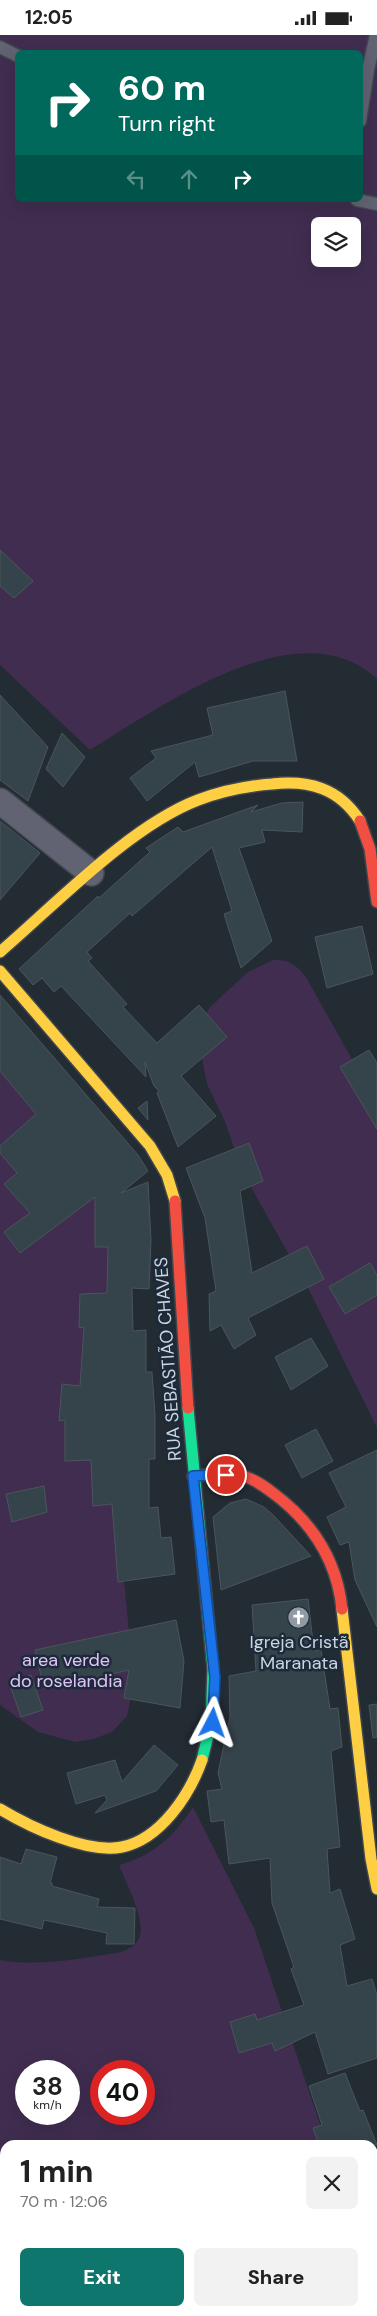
<!DOCTYPE html>
<meta charset="utf-8">
<style>
body{margin:0;font-family:"DM Sans",sans-serif;background:#f2f2f2;color:#222;height:100vh;display:flex;flex-direction:column;font-size:19px;white-space:nowrap}
*{box-sizing:border-box;margin:0}
p{font-size:16px;color:#767676}
.icon{flex:none;width:28px;height:28px;fill:none;stroke:currentColor;stroke-width:2;stroke-linecap:round;stroke-linejoin:round}
.map{position:relative;flex:1;overflow:hidden}
.side{position:absolute;left:0px;top:2105px;width:378px;height:176px;display:flex;flex-direction:column;background:#fff;border-radius:15px 15px 0 0;box-shadow:0 5px 20px #0002}
.side>*{flex:none}
.guide{position:absolute;left:15px;top:15px;width:348px;height:152px;border-radius:8px;box-shadow:0 5px 20px #0002;background:#00695c;color:#fff;overflow:hidden}
.buttons{position:absolute;left:311px;top:182px;display:grid;gap:10px}
.buttons a{display:grid;place-items:center;width:50px;height:50px;border-radius:8px;background:#fff;box-shadow:0 5px 20px #0002;font-size:25px}
.speed{position:absolute;left:15px;top:2025px;display:flex;gap:10px;font-size:25px;font-weight:700;text-align:center}
.speed>*{display:grid;place-content:center;width:65px;height:65px;border-radius:50%;background:#fff;box-shadow:0 5px 20px #0002;line-height:1}
.speed small{font-size:12px;font-weight:400}
.speed .limit{border:8px solid #d22;background:#fff;color:#111}
.pin{position:absolute;display:grid;place-items:center;width:42px;height:42px;color:#fff;margin:-21px;border:2px solid #fff;border-radius:50%;box-shadow:0 1px 5px #0007}
.me{position:absolute;width:55px;margin:-28px;rotate:4deg;stroke-linejoin:round;filter:drop-shadow(0 0 4px #0008)}
.turn{display:flex;align-items:center;gap:18px;height:105px;padding:0 20px;font-size:22px}
.turn .icon{width:65px;height:65px;stroke-width:2.5}
.turn b{display:block;font-size:35px;line-height:42px}
.lanes{display:flex;align-items:center;height:48px;padding:0 20px;background:#0003;justify-content:center;gap:25px;direction:ltr}
.lanes .off{opacity:.35}
.round{display:grid;place-items:center;flex:none;width:52px;height:52px;border-radius:8px;background:#f2f2f2}
.overview{display:flex;align-items:center;justify-content:space-between;height:85px;padding:0 20px}
h1{font-size:30px;font-weight:800;line-height:38px}
.action{display:flex;gap:10px;margin-top:auto;padding:10px 20px}
.action a{flex:1;height:58px;border-radius:8px;background:#0f766e;color:#fff;font-size:20px;font-weight:800;line-height:58px;text-align:center}
.action a+a{background:#f2f2f2;color:#222}
.status{display:flex;justify-content:space-between;align-items:center;height:35px;padding:0 25px;background:#fff;direction:ltr}
.status svg{height:14px;fill:currentColor}
.map>svg:first-child{display:block}
</style>
<div class="status"><b>12:05</b><svg viewBox="0 0 49 12"><path d="M0 12V9h3v3zM5 12V6h3v6zM10 12V3h3v9zM15 12V0h3v12zM26 1h20v11H26zM47 4h2v5h-2z"/></svg></div>
<div class="map">
<svg width="377" height="2281" viewBox="0 0 377 2281">
<rect width="100%" height="100%" fill="#232b33"/>
<path fill="#402d50" fill-rule="evenodd" d="M0 0H377V644C299 571 161 672 90 715L0 630ZM18 18H360V165H18ZM320 191H352V224H320Z
M273 925C289 924 297 930 306 942L377 1069V1393L311 1259 242 1136 225 1087 207 1049 199 1009 203 985 210 972 248 937Z
M0 1019 85 1124 113 1219 122 1525 134 1646 127 1681 112 1697 94 1704 75 1707 38 1697 0 1670Z
M193 1772 254 1893 327 2110H5V2236L0 2237V1925C39 1932 83 1923 121 1917 128 1914 136 1911 139 1903 147 1887 125 1846 119 1830 153 1821 174 1801 193 1772ZM26 2036H69V2079H26ZM101 2036H144V2079H101Z
M377 2239V2281H275L272 2276H372L373 2240Z"/>
<path fill="#35434b" stroke="#4c555b" d="M0 515 33 546 14 563 0 551Z
M285 656 297 726H253L199 742 195 727 147 766 130 743 156 723 151 716 213 700 207 673Z
M0 660 48 712 28 766 0 745Z
M62 698 85 722 63 752 46 734Z
M303 767 302 797 262 795 265 807 239 813 272 906 241 933 224 879 232 876 212 812 132 881 130 878 87 917 92 923 88 926 127 969 123 972 157 1008 199 970 227 1002 181 1041 216 1081 178 1112 157 1058 159 1056 154 1051 145 1027 146 1042 61 951 54 957 42 943 33 950 19 934 98 861 99 863 150 817 146 813 178 792 183 797 258 770 251 777 282 768Z
M0 786 40 818 0 865Z
M362 891 373 939 327 953 315 902Z
M0 960 138 1120 148 1136 121 1158 148 1147 151 1206 149 1254 132 1253 133 1296 146 1295V1337H152L155 1380V1424H149V1473L158 1472 161 1503 171 1502 175 1539 118 1547 112 1469 93 1471 91 1425 65 1426V1385L59 1386 62 1349 80 1351 84 1292 79 1293 80 1259 107 1258 108 1212H95V1162L20 1218 4 1197 30 1178 4 1149 17 1138 0 1118V1111L36 1079 0 1036Z
M369 1015 377 1028V1094L340 1032Z
M147 1066 148 1085 138 1073Z
M249 1108 263 1146 240 1156 252 1238 307 1211 324 1244 248 1283 256 1300 234 1314 221 1290 210 1296 209 1259 216 1256 205 1183 186 1133Z
M370 1228 377 1240V1260L345 1279 329 1252Z
M311 1303 328 1331 291 1355 275 1322Z
M316 1394 333 1426 302 1443 285 1410Z
M377 1415V1592L355 1545 349 1507 340 1510 327 1482 346 1472 329 1438Z
M44 1451 47 1477 12 1487 6 1459Z
M246 1464 264 1472 274 1481 311 1521 221 1555 213 1482 230 1468Z
M308 1564 314 1616 321 1615 330 1674 338 1673 342 1712 331 1716 340 1812 327 1814 330 1858 340 1854 355 1904 340 1910 347 1951 372 1944 377 1960V2023L328 2039 315 1997 275 2016 272 2008 239 2018 230 1987 255 1979 257 1985 304 1970 291 1934 294 1932 272 1868 270 1823 229 1829 224 1785 211 1787 207 1756 222 1754 218 1738 230 1682 229 1641 256 1636 252 1570Z
M176 1585 184 1626 180 1673 124 1663 129 1635 44 1654 35 1615Z
M31 1640 43 1675 21 1682 9 1647Z
M377 1669V1702L373 1703 369 1670Z
M154 1710 178 1730 156 1756 95 1778 107 1765 105 1760 76 1769 67 1738 115 1725 122 1747Z
M26 1814 57 1822 50 1848H52V1851L99 1864 97 1872 135 1873 134 1909H106L107 1898 44 1885 42 1894 0 1884V1822L21 1829Z
M345 2038 360 2076 363 2075 377 2110H319L313 2093 322 2090 309 2051Z"/>
<g fill="none" stroke-linecap="round" stroke-linejoin="round">
<defs>
<path id="lane" d="M0 12 18 21
M360 86 368 35 376 0
M357 165 377 169"/>
<path id="street" d="M0 766 91 838"/>
<path id="fast" d="M188 1373 213 1634 211 1688 202 1725"/>
<path id="slow" d="M0 917C56 869 130 791 198 765 222 756 246 751 272 749 309 745 339 753 360 786
M0 936 150 1111 167 1140 175 1166
M342 1574 371 1824 377 1854
M0 1774C30 1792 87 1819 122 1812 161 1804 190 1759 202 1725"/>
<path id="jam" d="M360 786 370 814 377 867
M175 1166 188 1373
M193 1441C209 1440 227 1437 243 1441 254 1444 264 1451 273 1458 312 1487 337 1526 342 1574"/>
</defs>
<use href="#lane" stroke="#40464d" stroke-width="15"/>
<use href="#street" stroke="#40464d" stroke-width="28"/>
<use href="#fast" stroke="#40464d" stroke-width="14"/>
<use href="#slow" stroke="#40464d" stroke-width="14"/>
<use href="#jam" stroke="#40464d" stroke-width="14"/>
<use href="#lane" stroke="#616272" stroke-width="12"/>
<use href="#street" stroke="#616272" stroke-width="25"/>
<use href="#fast" stroke="#16e098" stroke-width="11"/>
<use href="#slow" stroke="#ffcf43" stroke-width="11"/>
<use href="#jam" stroke="#f24e42" stroke-width="11"/>
</g>
<g fill="none" stroke-linecap="round" stroke-linejoin="round">
<defs>
<path id="route" d="M213 1688 215 1642 193 1441 226 1440"/>
</defs>
<use href="#route" stroke="#114b97" stroke-width="12"/>
<use href="#route" stroke="#1a73e8" stroke-width="9"/>
</g>
<defs>
<symbol id="church-disc" viewBox="-11 -11 22 22"><circle r="9.5" fill="#919aa3" stroke="#1c2a3a"/><path d="M-1.2-6h2.4v3.5h3.3v2.4h-3.3V6h-2.4V-.1h-3.3v-2.4h3.3Z" fill="#fff"/></symbol>
</defs>
<g fill-rule="evenodd">
<use href="#church-disc" x="286" y="1570" width="25" height="25"/>
</g>
<g text-anchor="middle" dominant-baseline="central" stroke-width="5" stroke-linejoin="round" paint-order="stroke">
<g font-size="18" fill="#ccd5e0" stroke="#1c2a3a">
<text transform="translate(168 1324) rotate(-94)">RUA SEBASTIÃO CHAVES</text>
</g>
<g font-size="18" fill="#ccd5e0" stroke="#1c2a3a">
<text x="299" y="1607">Igreja Cristã<tspan x="299" dy="21">Maranata</tspan></text>
</g>
<g font-size="18" fill="#e3c2fa" stroke="#1c2a3a">
<text x="66" y="1625">area verde<tspan x="66" dy="21">do roselandia</tspan></text>
</g>
</g>
</svg>
<div class="buttons">
<a><svg class="icon" aria-label="layers" viewBox="0 0 24 24"><path d="M12 4l9 5-9 5-9-5zM3 14l9 5 9-5"/></svg></a>
</div>
<div class="speed"><div>38<small>km/h</small></div><div class="limit">40</div></div>
<div class="pin" style="left:226px;top:1440px;background:#d93025"><svg class="icon" aria-label="arrive" viewBox="0 0 24 24"><path d="M6 21V4h12l-3 4 3 4H6"/></svg></div>
<svg class="me" style="left:213px;top:1688px" viewBox="-20 -20 40 40"><path d="M0-17L14 15 0 8-14 15z" fill="#1a73e8" stroke="#fff" stroke-width="4"/></svg>
<div class="guide">
<div class="turn"><svg class="icon" aria-label="right" viewBox="0 0 24 24"><path d="M7 20v-9h11M14 6l5 5-5 5"/></svg><div><b>60 m</b>Turn right</div></div>
<div class="lanes"><svg class="icon off" aria-label="left" viewBox="0 0 24 24"><path d="M17 20v-9H6M10 6l-5 5 5 5"/></svg><svg class="icon off" aria-label="ahead" viewBox="0 0 24 24"><path d="M12 20V5M6 11l6-6 6 6"/></svg><svg class="icon" aria-label="right" viewBox="0 0 24 24"><path d="M7 20v-9h11M14 6l5 5-5 5"/></svg></div>
</div>
<section class="side">
<div class="overview"><div><h1>1 min</h1><p>70 m · 12:06</p></div><a class="round"><svg class="icon" aria-label="close" viewBox="0 0 24 24"><path d="M6 6l12 12M18 6L6 18"/></svg></a></div>
<div class="action"><a>Exit</a><a>Share</a></div>
</section>
</div>
